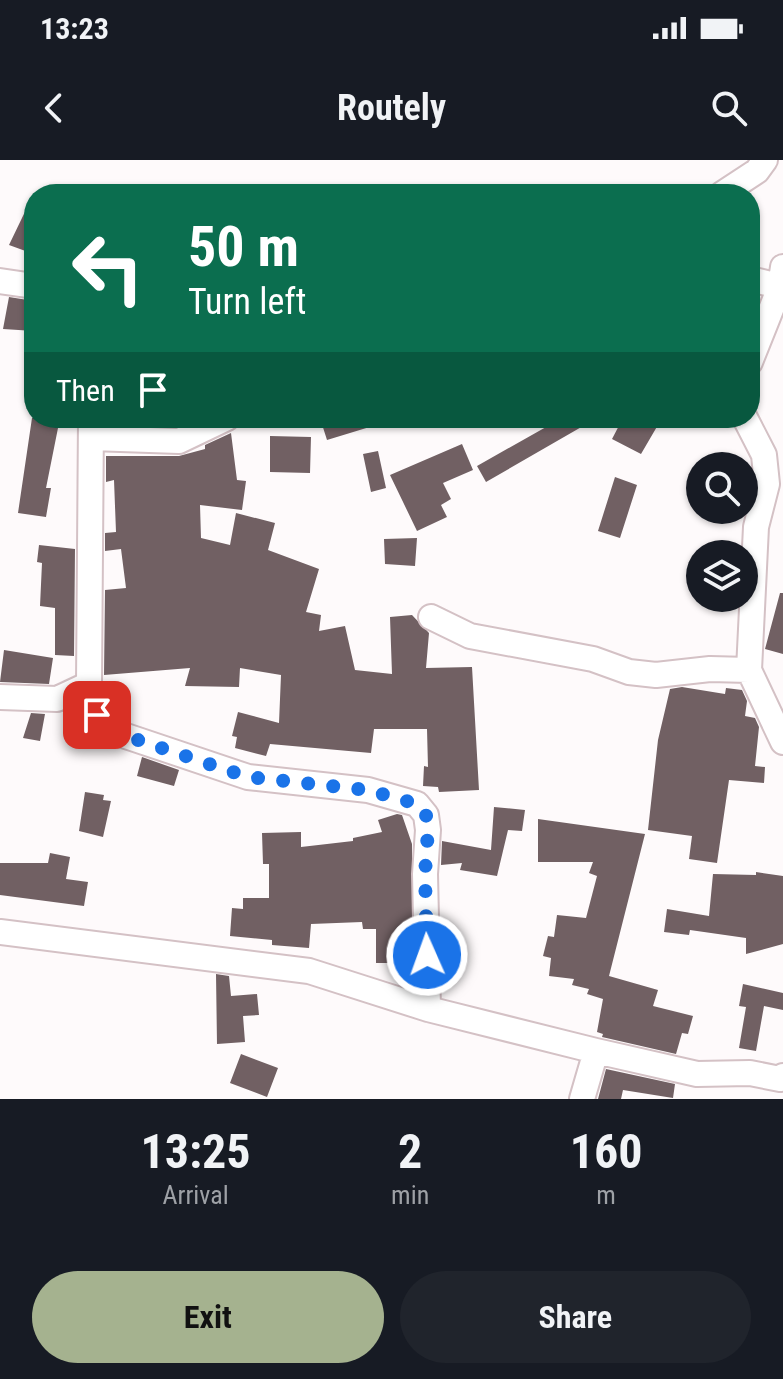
<!DOCTYPE html>
<style>
body{margin:0;font-family:"Roboto Condensed",sans-serif;background:#20242c;color:#f1f3f6;height:100vh;display:flex;flex-direction:column;font-size:30px;white-space:nowrap}
*{box-sizing:border-box;margin:0}
p{font-size:26px;color:#9ea1a6}
.icon{flex:none;width:44px;height:44px;fill:none;stroke:currentColor;stroke-width:2;stroke-linecap:round;stroke-linejoin:round}
.map{position:relative;height:939px;overflow:hidden}
.sheet{display:flex;flex-direction:column;background:#171b24;flex:1}
.sheet>*{flex:none}
.top-card{position:absolute;left:24px;top:24px;width:736px;height:244px;border-radius:32px;box-shadow:0 2px 6px #0004;background:#0b6e4f;color:#fff;overflow:hidden}
.tools{position:absolute;left:686px;top:292px;display:grid;gap:16px}
.tools a{display:grid;place-items:center;width:72px;height:72px;border-radius:50%;background:#171b24;box-shadow:0 2px 6px #0004;font-size:40px}
.pin{position:absolute;display:grid;place-items:center;width:68px;height:68px;color:#fff;margin:-34px;border-radius:16px;box-shadow:0 4px 12px #0006}
.me{position:absolute;width:88px;margin:-44px;rotate:358deg;stroke-linejoin:round;filter:drop-shadow(0 0 6px #0008)}
.turn{display:flex;align-items:center;gap:28px;height:168px;padding:0 32px;font-size:36px}
.turn .icon{width:104px;height:104px;stroke-width:2.5}
.turn b{display:block;font-size:56px;line-height:68px}
.then{display:flex;align-items:center;height:76px;padding:0 32px;background:#0003;gap:16px;font-size:30px}
.eta{display:flex;justify-content:space-evenly;align-items:center;height:136px;text-align:center}
.eta b{font-size:48px;font-weight:700;line-height:56px}
.cta{display:flex;gap:16px;margin-top:auto;padding:16px 32px}
.cta a{flex:1;height:92px;border-radius:48px;background:#a5b28f;color:#111;font-size:32px;font-weight:700;line-height:92px;text-align:center}
.cta a+a{background:#20242c;color:#f1f3f6}
.status{display:flex;justify-content:space-between;align-items:center;height:56px;padding:0 40px;background:#171b24;direction:ltr}
.status svg{height:22px;fill:currentColor}
header{display:flex;justify-content:space-between;align-items:center;height:104px;padding:0 32px;background:#171b24;font-size:36px;font-weight:700}
.map>svg:first-child{display:block}
</style>
<div class="status"><b>13:23</b><svg viewBox="0 0 49 12"><path d="M0 12V9h3v3zM5 12V6h3v6zM10 12V3h3v9zM15 12V0h3v12zM26 1h20v11H26zM47 4h2v5h-2z"/></svg></div>
<header><svg class="icon" aria-label="back" viewBox="0 0 24 24"><path d="M15 5l-7 7 7 7"/></svg>Routely<svg class="icon" aria-label="search" viewBox="0 0 24 24"><circle cx="10" cy="10" r="6"/><path d="M15 15l6 6"/></svg></header>
<div class="map">
<svg width="783" height="939" viewBox="0 0 783 939">
<rect width="100%" height="100%" fill="#fefafb"/>
<path fill="#716063" d="M34 33V83L31 93 9 85Z
M9 137 34 141V171L3 169Z
M32 258H60L46 328H51L46 357 18 353Z
M320 258H385L386 262 327 280Z
M562 258H597L486 322 477 306Z
M623 258H662L641 294 612 279Z
M231 273 237 320 246 321 242 350 200 345 201 378 230 385 236 353 275 363 268 390 319 409 306 452 321 455 319 471 345 466 355 510 392 514 390 457 412 455 429 473 426 508 472 507 479 630 439 632 438 627 423 626 424 606 428 607 427 569H374L371 593 270 584 266 596 235 588 237 577 232 576 238 552 279 563 281 515 240 508 239 527 185 526 190 508 104 515 105 430 126 428 121 389 105 391V373L116 372 114 320 106 322V296H179L205 289V285Z
M270 276 311 277 310 313 270 312Z
M462 284 473 310 443 323 451 339 441 345 447 357 417 371 390 315Z
M378 291 386 328 371 332 363 294Z
M615 317 637 325 620 378 598 371Z
M417 378 415 406 385 404 384 379Z
M39 385 75 389 74 496 55 495V448L40 446 42 403 37 402Z
M780 433H783V494L765 489Z
M4 490 53 498 49 524 0 522Z
M682 527 725 534 726 528 742 530 747 541 745 556 755 558 759 567 755 606 765 607 764 623 729 620 717 703 689 699 692 676 648 670 658 580 670 529Z
M31 553 45 554 40 581 23 578Z
M142 597 179 610 174 626 137 616Z
M85 632 104 635 103 640 111 641 103 677 79 671Z
M494 647 525 650 522 671 508 670 497 716 460 710 462 703 441 705 442 681 491 690Z
M397 654 402 655 412 684V816L392 814 393 803H376V769H363L362 762 311 764 309 788 272 785V780L230 776 232 748 243 749V738H269V704H263L262 673 301 672V687L353 681V678L382 672 378 660Z
M538 659 645 674 609 816 658 830 653 846 693 856 688 874 682 873 676 894 602 877 603 874 597 872 603 839 587 834 589 829 572 825 574 819 549 816 551 798 543 796 548 776 554 777 557 755 586 758 597 716 589 713 593 702H538Z
M50 693 70 697 66 719 88 722 84 746 0 735V703H48Z
M756 712 783 716V784L746 794V778L690 770 689 775 664 772 667 749 709 756 713 714 756 715Z
M216 814 229 816 231 836 257 834 259 855 243 856 245 882 217 884Z
M743 824 783 833V850L764 846 756 891 739 888 746 847 739 846Z
M241 894 278 908 267 937 230 923Z
M606 909 675 924 673 938 623 930 621 939H598Z"/>
<g fill="none" stroke-linecap="round" stroke-linejoin="round">
<defs>
<path id="minor" d="M722 34 757 11 765 0
M750 119 783 127
M0 121 34 126
M750 202 780 127 783 107
M91 258 89 524 97 555 108 570 248 617 368 630 417 644 426 655 428 670 425 714 428 849
M745 258 764 295 767 324 756 367 749 510 783 582
M91 278 179 281 227 258
M431 457 470 476 593 499 629 512 656 515 710 509 749 510
M0 537 57 539 89 524
M0 772 309 811 428 849 596 891 697 914 750 913 780 919 783 916
M582 939 596 891"/>
</defs>
<use href="#minor" stroke="#d4c1c5" stroke-width="28"/>
<use href="#minor" stroke="#fff" stroke-width="24"/>
</g>
<g fill="none" stroke-linecap="round" stroke-linejoin="round">
<path stroke="#1a73e8" stroke-width="14" stroke-dasharray="0 25.2" d="M97 555 108 570 248 617 368 630 417 644 426 655 428 670 425 714 427 795"/>
</g>
</svg>
<div class="tools">
<a><svg class="icon" aria-label="search" viewBox="0 0 24 24"><circle cx="10" cy="10" r="6"/><path d="M15 15l6 6"/></svg></a>
<a><svg class="icon" aria-label="layers" viewBox="0 0 24 24"><path d="M12 4l9 5-9 5-9-5zM3 14l9 5 9-5"/></svg></a>
</div>
<div class="pin" style="left:97px;top:555px;background:#d93025"><svg class="icon" aria-label="arrive" viewBox="0 0 24 24"><path d="M6 21V4h12l-3 4 3 4H6"/></svg></div>
<svg class="me" style="left:427px;top:795px" viewBox="-20 -20 40 40"><circle r="17" fill="#1a73e8" stroke="#fff" stroke-width="3"/><path d="M0-11L8 9 0 5-8 9z" fill="#fff"/></svg>
<div class="top-card">
<div class="turn"><svg class="icon" aria-label="left" viewBox="0 0 24 24"><path d="M17 20v-9H6M10 6l-5 5 5 5"/></svg><div><b>50 m</b>Turn left</div></div>
<div class="then">Then<svg class="icon" aria-label="arrive" viewBox="0 0 24 24"><path d="M6 21V4h12l-3 4 3 4H6"/></svg></div>
</div>
</div>
<section class="sheet">
<div class="eta">
<div><b>13:25</b><p>Arrival</p></div>
<div><b>2</b><p>min</p></div>
<div><b>160</b><p>m</p></div>
</div>
<div class="cta"><a>Exit</a><a>Share</a></div>
</section>
